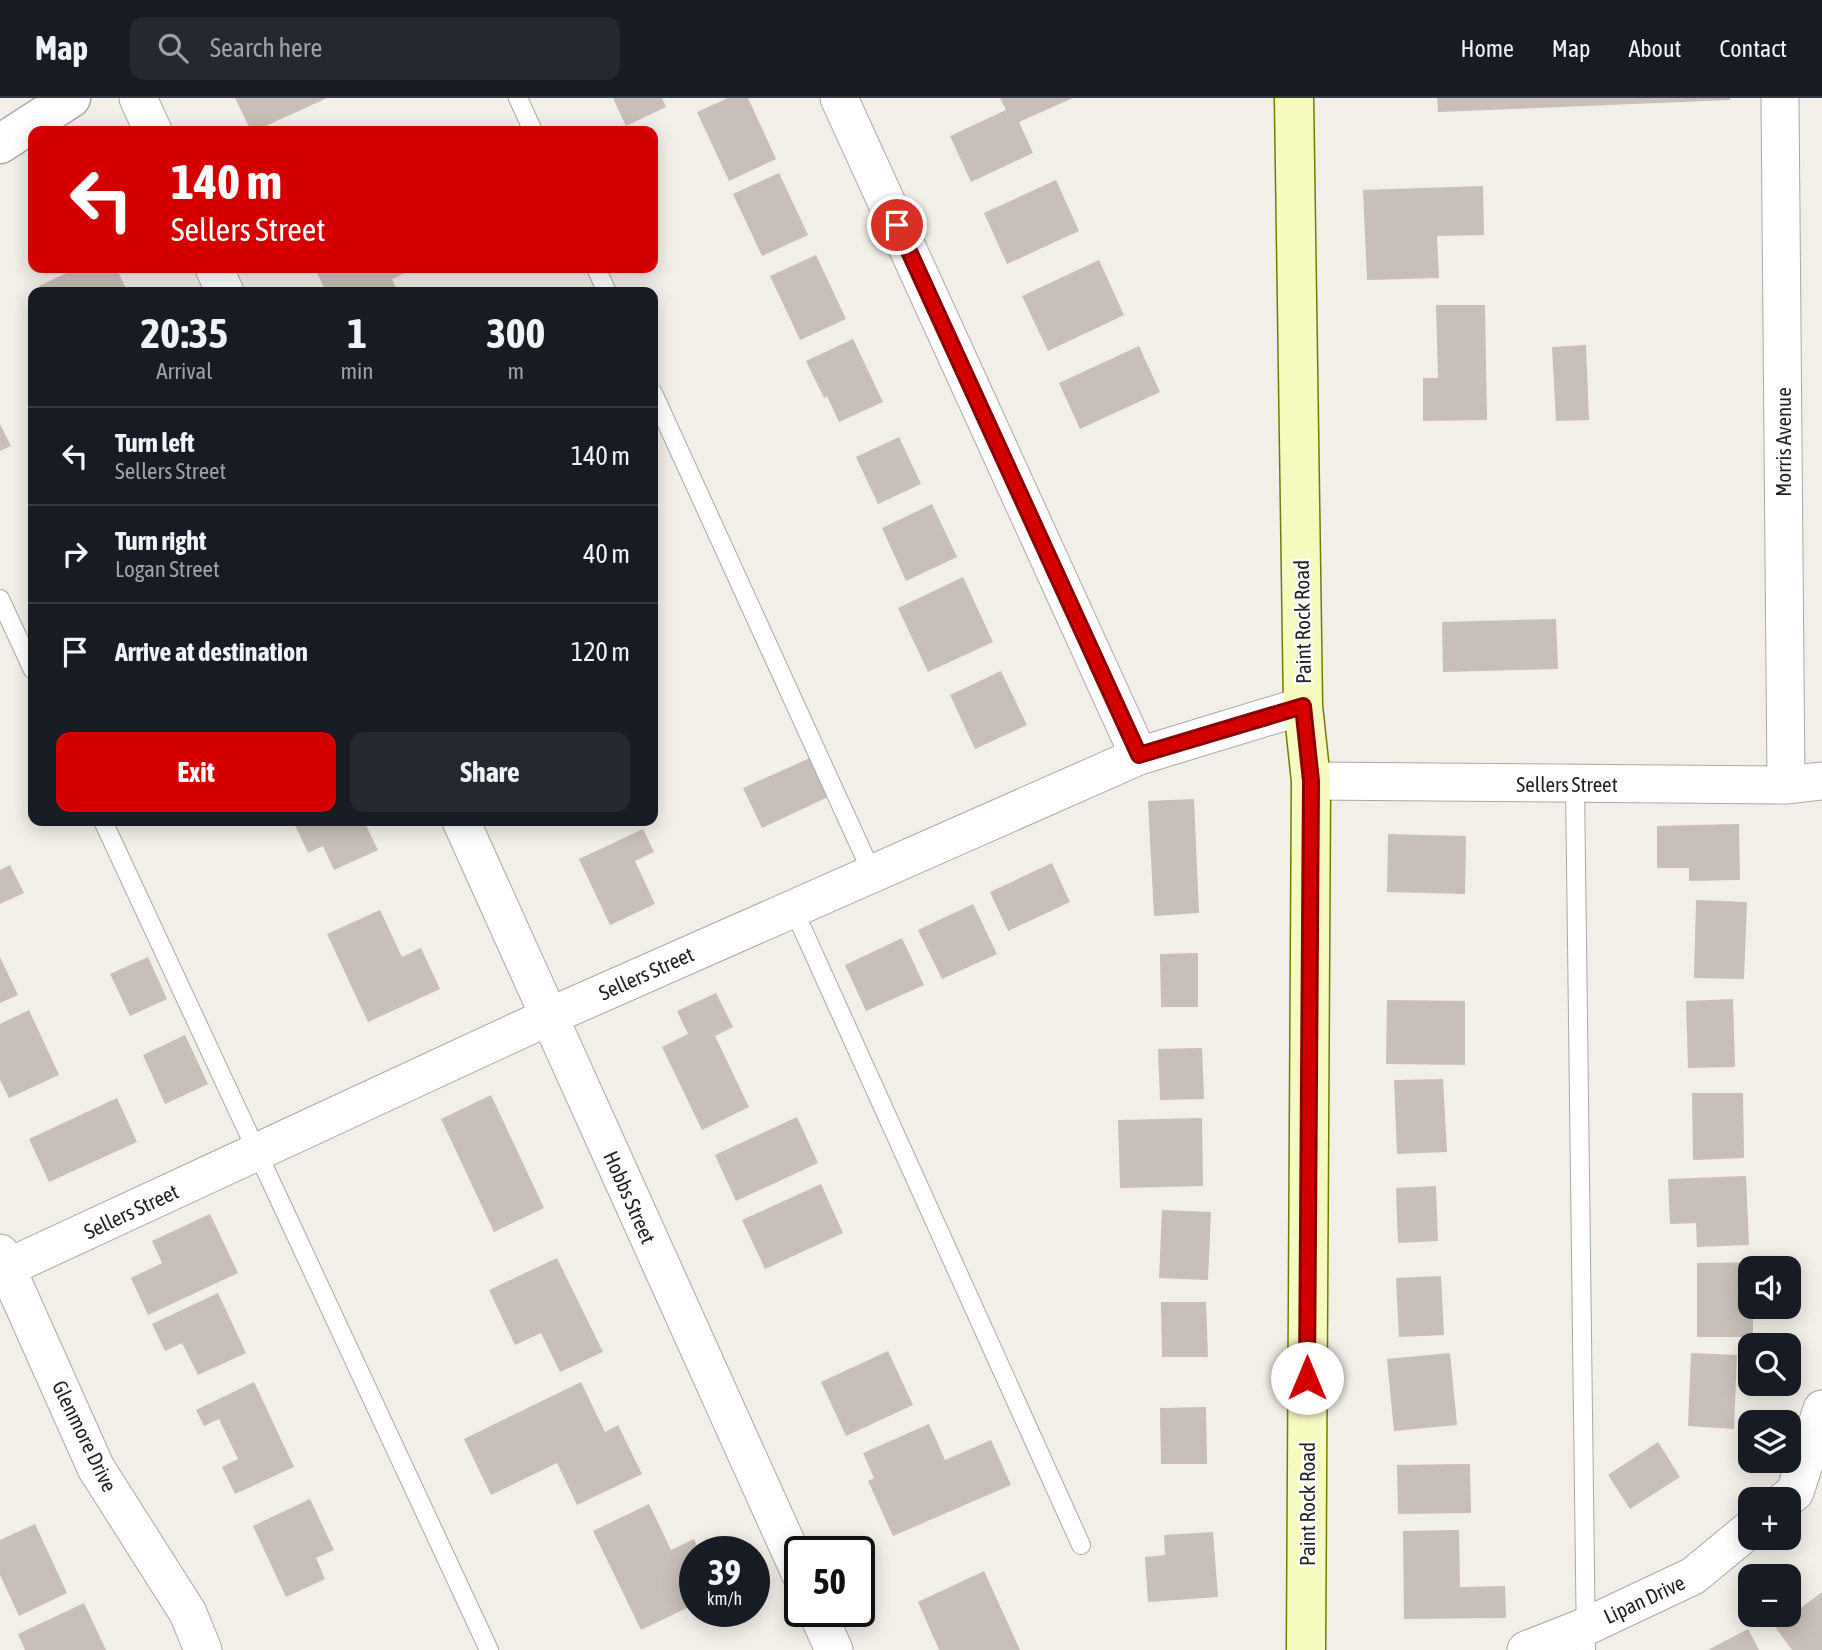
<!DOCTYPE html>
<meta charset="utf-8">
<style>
body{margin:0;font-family:"Asap Condensed",sans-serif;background:#242831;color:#f1f3f6;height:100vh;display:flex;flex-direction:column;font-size:26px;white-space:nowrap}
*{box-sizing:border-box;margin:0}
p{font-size:23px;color:#9ea1a6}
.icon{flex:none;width:38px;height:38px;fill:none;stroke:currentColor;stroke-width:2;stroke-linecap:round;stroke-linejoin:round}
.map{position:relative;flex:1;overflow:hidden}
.sheet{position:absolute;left:28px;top:189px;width:630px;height:539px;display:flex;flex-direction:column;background:#171b24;border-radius:14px;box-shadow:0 4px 18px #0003}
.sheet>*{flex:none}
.top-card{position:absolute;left:28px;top:28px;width:630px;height:147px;border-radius:14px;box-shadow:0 4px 18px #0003;background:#d40000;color:#fff;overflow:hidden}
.fabs{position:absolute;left:1738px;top:1158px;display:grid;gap:14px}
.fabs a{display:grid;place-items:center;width:63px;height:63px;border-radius:14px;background:#171b24;box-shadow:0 4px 18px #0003;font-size:35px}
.speed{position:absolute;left:679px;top:1438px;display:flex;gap:14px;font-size:35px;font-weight:700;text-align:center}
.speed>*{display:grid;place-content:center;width:91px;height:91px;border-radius:50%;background:#171b24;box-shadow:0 4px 18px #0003;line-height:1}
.speed small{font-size:18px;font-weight:400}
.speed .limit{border:4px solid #111;border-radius:10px;background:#fff;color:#111}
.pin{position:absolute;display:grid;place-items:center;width:60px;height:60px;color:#fff;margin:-30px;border:4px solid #fff;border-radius:50%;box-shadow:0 2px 7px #0007}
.me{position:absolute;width:77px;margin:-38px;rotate:0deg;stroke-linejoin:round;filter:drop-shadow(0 0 5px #0008)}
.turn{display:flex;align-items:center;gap:24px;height:147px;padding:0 28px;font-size:32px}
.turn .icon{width:91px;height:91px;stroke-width:2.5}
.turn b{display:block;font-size:49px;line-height:60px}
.eta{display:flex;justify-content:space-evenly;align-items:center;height:119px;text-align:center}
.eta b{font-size:42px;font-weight:700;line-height:49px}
.cta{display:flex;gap:14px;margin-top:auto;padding:14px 28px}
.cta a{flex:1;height:80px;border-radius:14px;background:#d40000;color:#fff;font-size:28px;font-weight:700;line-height:80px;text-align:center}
.cta a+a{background:#242831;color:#f1f3f6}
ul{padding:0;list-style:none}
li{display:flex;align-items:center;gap:21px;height:98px;padding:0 28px;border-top:2px solid #363941}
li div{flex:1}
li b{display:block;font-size:26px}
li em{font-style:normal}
header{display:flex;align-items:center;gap:42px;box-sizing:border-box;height:98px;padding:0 35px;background:#171b24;border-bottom:2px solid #363941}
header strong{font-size:33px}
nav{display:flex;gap:38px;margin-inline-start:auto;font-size:24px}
.search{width:490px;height:63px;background:#242831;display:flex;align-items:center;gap:18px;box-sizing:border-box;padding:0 24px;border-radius:14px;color:#9ea1a6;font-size:26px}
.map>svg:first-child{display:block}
</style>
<header>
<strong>Map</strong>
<div class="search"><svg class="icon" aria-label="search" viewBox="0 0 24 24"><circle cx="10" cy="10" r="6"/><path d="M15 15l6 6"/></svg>Search here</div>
<nav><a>Home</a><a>Map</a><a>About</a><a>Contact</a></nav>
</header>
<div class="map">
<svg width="1822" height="1552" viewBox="0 0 1822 1552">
<rect width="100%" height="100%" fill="#f2efe9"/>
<path fill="#c7bfb8" d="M235 0H327L255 33H251Z
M613 0H662L666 9 626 28Z
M728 0H748L776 61 729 83 697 14Z
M1000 0H1073L1019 24 1033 55 971 84 950 38 1006 12Z
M1437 0H1730V2L1438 14Z
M779 75 808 137 762 158 733 96Z
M1056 82 1079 133 1007 166 984 115Z
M1483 88 1484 137 1437 138 1439 180 1367 182 1363 92Z
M816 157 846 221 800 242 770 178Z
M1099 162 1124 217 1048 253 1022 198Z
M77 170H116L128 194H42L39 188Z
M327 170H411L412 172 392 181 398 194H326L317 175Z
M1436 207H1485L1487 322 1423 323V280H1438Z
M853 241 883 304 839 324 827 298 824 300 806 263Z
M1586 247 1589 322 1556 323 1552 249Z
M1139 248 1160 294 1080 331 1059 285Z
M0 326 11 348 0 353Z
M899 339 921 386 878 406 856 359Z
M932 406 957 459 906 483 882 430Z
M963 479 993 544 928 574 898 510Z
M1556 521 1558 571 1443 574 1442 524Z
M1001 573 1027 627 975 651 950 597Z
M810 660 828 699 762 730 743 690Z
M1194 701 1199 815 1154 818 1148 703Z
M293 723H364L378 752 334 772 323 748 308 755Z
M1739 726 1740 782 1689 783V770H1657V728Z
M643 731 654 754 635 763 655 806 610 827 579 761Z
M1388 736 1466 738 1465 796 1387 794Z
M1052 765 1070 804 1008 833 990 794Z
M10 767 24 795 0 806V772Z
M1696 802 1747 804 1744 881 1694 880Z
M973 806 997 856 942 881 918 832Z
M380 812 402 859 421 850 440 891 368 924 327 836Z
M902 840 924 887 866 913 845 867Z
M1198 855V909H1161L1160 856Z
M0 859 18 897 0 905Z
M148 859 167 901 130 918 110 876Z
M716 895 733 929 715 938 749 1009 702 1032 662 949 688 936 677 913Z
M1733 901 1735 969 1688 970 1686 903Z
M1387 902 1465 903V967L1386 966Z
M29 912 59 977 9 1000 0 982V926Z
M185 937 208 986 165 1006 143 957Z
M1202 950 1204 1001 1160 1002 1158 951Z
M1443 981 1447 1054 1397 1056 1394 982Z
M1692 995H1743L1744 1060 1693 1062Z
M491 997 544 1110 494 1134 441 1021Z
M117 1000 137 1044 49 1084 29 1041Z
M797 1019 818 1065 736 1103 715 1057Z
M1202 1020 1203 1088 1120 1090 1118 1022Z
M1746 1078 1749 1147 1697 1149 1696 1125 1670 1126 1668 1081Z
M821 1086 843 1135 765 1171 742 1122Z
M1436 1088 1438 1143 1398 1145 1396 1090Z
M1162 1112 1211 1114 1208 1182 1159 1180Z
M210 1116 238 1175 148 1217 131 1180 162 1165 152 1143Z
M557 1160 603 1254 560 1274 541 1235 515 1247 489 1192Z
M1784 1164V1171H1750V1209H1753V1239H1697V1165Z
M1441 1178 1444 1237 1399 1239 1396 1180Z
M218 1195 246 1255 198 1277 182 1245 165 1253 152 1226Z
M1161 1204H1206L1208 1259H1162Z
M888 1253 913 1307 846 1338 821 1284Z
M1450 1255 1457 1327 1394 1333 1387 1261Z
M1691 1255 1737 1257 1734 1331 1688 1328Z
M254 1284 294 1369 235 1396 222 1369 238 1361 219 1321 204 1328 196 1312Z
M581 1284 605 1334 618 1327 642 1376 577 1407 557 1365 491 1397 464 1341Z
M1206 1309 1207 1366H1161L1160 1310Z
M929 1326 945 1362 991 1342 1011 1387 893 1438 868 1383 874 1380 863 1355Z
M1658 1344 1680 1379 1630 1411 1608 1377Z
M1470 1366 1471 1415 1398 1416 1397 1367Z
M310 1401 334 1452 316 1460 325 1481 286 1499 253 1428Z
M649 1406 671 1452 694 1441 700 1454H695V1506L641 1532 593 1433Z
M35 1426 67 1495 19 1518 0 1477V1442Z
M1459 1432 1460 1489 1505 1488 1506 1520 1404 1521 1403 1433Z
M1213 1434 1218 1499 1148 1504 1145 1459 1165 1457 1164 1437Z
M984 1473 1020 1552H939L918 1504Z
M1822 1494V1552H1792L1775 1529Z
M84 1505 106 1552H25L18 1536Z
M1748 1531 1759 1552H1708Z"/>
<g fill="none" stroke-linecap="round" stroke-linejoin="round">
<defs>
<path id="service" d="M518 0 533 33
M596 170 607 194
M653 295 872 775
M0 501 33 572
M1575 686 1586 1552
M103 723 489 1552
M793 810 1081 1447"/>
<path id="minor" d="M138 0 153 33
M839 0 1139 658
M1780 0 1786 687
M214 170 225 194
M1311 683 1786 687 1822 683
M461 723 800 1475
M0 1155 96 1370 188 1515 203 1552
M0 1173 548 919 1139 658 1303 608
M1785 1402 1795 1394 1822 1311
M817 1514 834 1552
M1526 1552 1587 1528 1693 1478 1750 1431"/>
<path id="tertiary" d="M0 46 71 0"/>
<path id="secondary" d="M1294 0 1303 608 1311 683 1306 1552"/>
</defs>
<use href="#service" stroke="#a9a9a9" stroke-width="20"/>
<use href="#minor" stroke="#a9a9a9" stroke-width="39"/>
<use href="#tertiary" stroke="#a9a9a9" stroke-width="41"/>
<use href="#secondary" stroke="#707d05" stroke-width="41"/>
<use href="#service" stroke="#fff" stroke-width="18"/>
<use href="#minor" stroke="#fff" stroke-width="37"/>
<use href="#tertiary" stroke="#fff" stroke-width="38"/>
<use href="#secondary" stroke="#f7fabf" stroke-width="38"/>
</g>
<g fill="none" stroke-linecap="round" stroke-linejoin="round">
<defs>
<path id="route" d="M897 127 1139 657 1303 608 1311 683 1307 1280"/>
</defs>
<use href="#route" stroke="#8a0000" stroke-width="18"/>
<use href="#route" stroke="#d40000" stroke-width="12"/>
</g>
<g text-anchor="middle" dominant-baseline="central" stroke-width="5" stroke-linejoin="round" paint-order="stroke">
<g font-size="21" fill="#222" stroke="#fff">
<text transform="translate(1783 344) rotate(-90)">Morris Avenue</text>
<text transform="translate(1302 524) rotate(-91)">Paint Rock Road</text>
<text x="1567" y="686">Sellers Street</text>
<text transform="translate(646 875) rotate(-24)">Sellers Street</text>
<text transform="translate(630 1099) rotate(66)">Hobbs Street</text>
<text transform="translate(131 1113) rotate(-25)">Sellers Street</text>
<text transform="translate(85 1338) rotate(64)">Glenmore Drive</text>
<text transform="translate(1307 1406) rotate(-90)">Paint Rock Road</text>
<text transform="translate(1644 1501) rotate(-25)">Lipan Drive</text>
</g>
</g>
</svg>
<div class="fabs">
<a><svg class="icon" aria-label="sound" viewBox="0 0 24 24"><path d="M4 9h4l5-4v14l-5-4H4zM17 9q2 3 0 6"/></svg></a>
<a><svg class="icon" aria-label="search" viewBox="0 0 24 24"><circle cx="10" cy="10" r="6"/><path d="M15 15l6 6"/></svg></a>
<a><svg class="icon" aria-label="layers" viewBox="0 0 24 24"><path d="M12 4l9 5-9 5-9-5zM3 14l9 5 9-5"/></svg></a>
<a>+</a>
<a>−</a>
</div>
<div class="speed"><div>39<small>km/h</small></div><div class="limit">50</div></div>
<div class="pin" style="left:897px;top:127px;background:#d93025"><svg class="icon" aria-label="arrive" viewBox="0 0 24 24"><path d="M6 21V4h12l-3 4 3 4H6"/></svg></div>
<svg class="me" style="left:1307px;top:1280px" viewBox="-20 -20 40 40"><circle r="19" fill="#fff"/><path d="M0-13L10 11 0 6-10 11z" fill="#d40000"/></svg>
<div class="top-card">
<div class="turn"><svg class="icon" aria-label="left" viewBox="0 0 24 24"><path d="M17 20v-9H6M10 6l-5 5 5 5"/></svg><div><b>140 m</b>Sellers Street</div></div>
</div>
<section class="sheet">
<div class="eta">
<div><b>20:35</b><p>Arrival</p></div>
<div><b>1</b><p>min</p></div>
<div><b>300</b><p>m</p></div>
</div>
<ul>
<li><svg class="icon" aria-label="left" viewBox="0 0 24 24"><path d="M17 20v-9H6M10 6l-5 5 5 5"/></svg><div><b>Turn left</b><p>Sellers Street</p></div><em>140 m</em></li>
<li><svg class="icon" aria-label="right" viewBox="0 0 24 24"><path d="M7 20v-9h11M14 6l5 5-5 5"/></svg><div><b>Turn right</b><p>Logan Street</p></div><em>40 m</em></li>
<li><svg class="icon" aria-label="arrive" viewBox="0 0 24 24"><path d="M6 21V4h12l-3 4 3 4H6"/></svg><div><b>Arrive at destination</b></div><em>120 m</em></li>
</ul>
<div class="cta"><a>Exit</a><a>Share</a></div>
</section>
</div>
